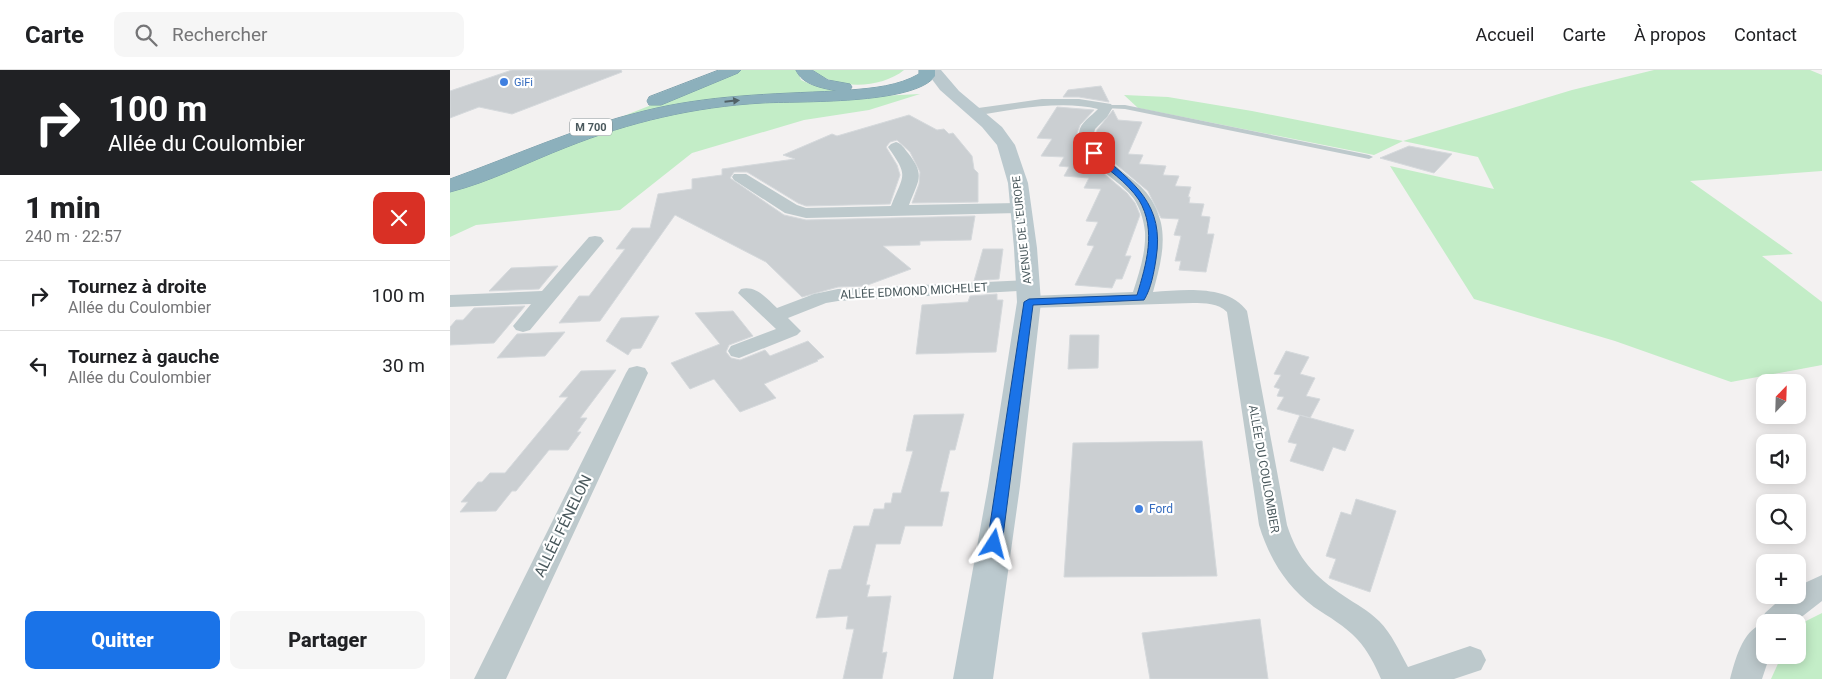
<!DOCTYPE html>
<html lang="fr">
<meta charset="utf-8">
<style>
body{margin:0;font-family:Roboto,sans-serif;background:#f6f6f6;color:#202124;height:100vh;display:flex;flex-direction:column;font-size:19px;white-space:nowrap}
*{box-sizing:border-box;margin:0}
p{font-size:16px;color:#757577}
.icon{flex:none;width:28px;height:28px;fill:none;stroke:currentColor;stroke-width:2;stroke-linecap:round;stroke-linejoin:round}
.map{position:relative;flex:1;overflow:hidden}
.details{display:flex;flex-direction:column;background:#fff;width:450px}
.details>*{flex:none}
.top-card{background:#202124;color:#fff;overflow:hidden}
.needle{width:32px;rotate:23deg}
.tools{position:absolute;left:1306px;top:304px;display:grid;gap:10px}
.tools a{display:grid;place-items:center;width:50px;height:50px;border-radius:10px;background:#fff;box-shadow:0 2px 12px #0003;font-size:25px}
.pin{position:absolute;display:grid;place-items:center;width:42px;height:42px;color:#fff;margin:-21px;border-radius:10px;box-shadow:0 2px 8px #0006}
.me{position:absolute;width:55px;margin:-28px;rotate:9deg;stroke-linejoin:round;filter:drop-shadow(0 0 4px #0008)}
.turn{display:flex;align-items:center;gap:18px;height:105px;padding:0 25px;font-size:22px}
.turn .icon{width:65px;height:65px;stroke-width:2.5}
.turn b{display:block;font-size:35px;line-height:42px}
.round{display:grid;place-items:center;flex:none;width:52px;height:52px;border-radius:10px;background:#f6f6f6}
.headline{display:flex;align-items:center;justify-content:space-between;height:85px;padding:0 25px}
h1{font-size:30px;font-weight:800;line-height:38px}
.cta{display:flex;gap:10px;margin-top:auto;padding:10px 25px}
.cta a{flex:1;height:58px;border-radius:10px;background:#1a73e8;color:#fff;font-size:20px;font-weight:800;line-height:58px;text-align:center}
.cta a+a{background:#f6f6f6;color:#202124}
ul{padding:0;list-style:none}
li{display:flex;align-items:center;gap:15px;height:70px;padding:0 25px;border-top:1px solid #e0e0e0}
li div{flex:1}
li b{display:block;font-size:19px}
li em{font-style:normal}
header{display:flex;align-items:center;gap:30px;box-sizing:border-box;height:70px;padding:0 25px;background:#fff;border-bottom:1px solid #e0e0e0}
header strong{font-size:24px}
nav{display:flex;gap:28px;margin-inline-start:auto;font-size:18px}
.search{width:350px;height:45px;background:#f6f6f6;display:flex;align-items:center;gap:12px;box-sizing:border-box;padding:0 18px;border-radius:10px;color:#757577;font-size:19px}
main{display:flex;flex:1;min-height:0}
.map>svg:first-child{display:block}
</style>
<header>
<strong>Carte</strong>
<div class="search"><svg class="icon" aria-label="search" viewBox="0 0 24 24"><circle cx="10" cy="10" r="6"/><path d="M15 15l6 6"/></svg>Rechercher</div>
<nav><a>Accueil</a><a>Carte</a><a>À propos</a><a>Contact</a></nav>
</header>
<main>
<section class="details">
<div class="top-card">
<div class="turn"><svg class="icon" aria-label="right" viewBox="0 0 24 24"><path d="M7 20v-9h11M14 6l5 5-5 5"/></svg><div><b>100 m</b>Allée du Coulombier</div></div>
</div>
<div class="headline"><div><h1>1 min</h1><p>240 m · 22:57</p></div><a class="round" style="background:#d93025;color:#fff"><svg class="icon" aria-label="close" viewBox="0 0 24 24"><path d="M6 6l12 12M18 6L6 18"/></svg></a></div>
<ul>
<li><svg class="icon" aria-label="right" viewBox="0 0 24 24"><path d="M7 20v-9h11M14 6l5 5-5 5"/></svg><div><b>Tournez à droite</b><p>Allée du Coulombier</p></div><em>100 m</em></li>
<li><svg class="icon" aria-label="left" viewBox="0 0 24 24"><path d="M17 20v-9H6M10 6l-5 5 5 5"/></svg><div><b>Tournez à gauche</b><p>Allée du Coulombier</p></div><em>30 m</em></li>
</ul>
<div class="cta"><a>Quitter</a><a>Partager</a></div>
</section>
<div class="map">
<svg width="1372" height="609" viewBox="0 0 1372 609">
<rect width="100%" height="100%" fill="#f3f1f1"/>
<path fill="#c3edc7" d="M290 0H347L351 10 362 15 403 20 175 48 171 47Z
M363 0H454C431 19 385 20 363 0Z
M1204 0H1360L1372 5V101L1240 111 1343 184 1312 186 1372 232V295L1281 312 1165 271 1024 229 940 96 1044 119 1028 87 953 71 924 85 688 38 674 25 718 27 802 41 953 71 1122 20Z
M470 24 419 40 354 50 242 83 170 140 26 155 0 167V121L160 60 247 38 330 31Z
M1372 543V609H1321L1332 585H1348V555Z"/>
<path fill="#cbcfd2" stroke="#d5d9dc" d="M62 0H171L172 2 62 44 29 37 0 48V21Z
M651 16 659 32 629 27H613L618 20Z
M607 37 644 40 630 55 627 63 628 73 640 92 677 123 685 133 690 145 675 186H681L672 209H666L662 218 625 215 644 176 637 175 648 152 636 151 651 119 634 118 639 108 614 106 619 97 609 96 614 87 591 86 602 69 587 68Z
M663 40 668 50 692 52 678 84 693 85 689 94 716 96 713 105 729 106 725 116 741 117 738 127H740L739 133 754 134 751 146 760 147 757 164H764L756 202 729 200 731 191H725L731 166 724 165 729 149 711 148 698 121 662 91 649 75 646 67 647 60Z
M459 45 487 60 494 59 499 64 503 63 522 86 524 99 528 103V132L462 133 469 114 470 102 460 82 447 70 440 72 436 77 447 95 450 105 440 134 356 136 348 133 297 102H284L280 108 334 145 356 150 525 146 521 170 470 171V175L433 176 461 199 415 216 388 217 352 227 316 192 225 145 150 251 109 253 129 226H139L175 179H166L182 158H200L208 124 242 119V109L272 105V99L345 89 333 85 382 64 387 66Z
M959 76 1002 84 984 103 930 88Z
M533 179H553L549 209 524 211Z
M108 196 89 219 39 221 61 198Z
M547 224V230H553L546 282 466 284 472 235 518 232 520 226Z
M75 236 44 273 0 275V257L6 250H13L24 238Z
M283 241 303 266 279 275 276 282 281 288 290 290 315 280 320 286 358 271 374 287 367 290 368 291 314 314 326 328 290 342 264 309 240 319 221 293 270 274 245 243Z
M209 246 191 278 182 279 178 285 156 271 171 248Z
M115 262 95 286 47 288 67 264Z
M620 265H649L648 298 618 299Z
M836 281 859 287 850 304 865 308 856 326 870 329 860 348 827 339 834 327 827 326 830 319 824 317 831 305 824 304Z
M166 300 130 348H137L127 362H131L118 380H99L66 421H62L46 441 10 442 18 432H11L28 412H32L40 403H55L118 327H109L131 301Z
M514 344 505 380H500L490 422H499L492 456H455L450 474H426L416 515H420L417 527 441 526 432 583 437 582 432 609H393L404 559H396L398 546 366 548 379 500 391 499 404 456H419L424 439H434L435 433H441L443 423H451L463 381H456L464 345Z
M850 345 904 360 895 381 883 377 873 401 840 391 847 374 838 372Z
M752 371 767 506 614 507 623 373Z
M906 429 946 441 920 522 879 508 886 489 876 486 891 442 901 445Z
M810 549 818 609H700L692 563Z"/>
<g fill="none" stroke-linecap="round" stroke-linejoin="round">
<defs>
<path id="highway" d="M269 0H291L288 3 211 35H199L197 31 199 27Z
M346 0H362L378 10 400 14 402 17 400 20C424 18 448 16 469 4V0H485V6C465 35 347 31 312 33 244 37 180 52 117 77 78 92 40 112 0 122V109C64 86 127 57 194 41 258 25 321 24 387 21 372 18 352 15 346 0Z"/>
</defs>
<use href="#highway" stroke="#779ca8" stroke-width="1"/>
<path fill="#bdc9cc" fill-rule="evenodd" d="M656 35H675L919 85 923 87 919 89 675 39 654 38V36Z"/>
<path fill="#bdc9cc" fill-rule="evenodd" d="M592 29H629L661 34 663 37 657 47 645 59C637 82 680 104 693 119 702 128 708 141 711 153 716 176 709 200 703 222 732 220 778 214 797 241L837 455C848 489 864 506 894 526 906 534 919 541 929 551 942 564 949 581 958 597L1020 576 1031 580 1036 590 1031 600 1004 609H931C925 595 918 581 907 569 895 556 879 547 864 537 836 516 819 488 809 455L777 242C768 233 755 233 743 233L579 238 572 236 569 232 572 228 579 226 683 222C689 203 696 183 695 162 694 151 690 138 684 129 672 110 625 89 629 63 630 52 642 46 648 39 613 30 562 39 526 46L519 42 521 39Z
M446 72C452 74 454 78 458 83 476 106 468 110 459 135L571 133 577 134 580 138 577 142 571 143 356 148 335 143 284 110 282 107 284 104H296L347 135 356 138 441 136C454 103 459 107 438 77L441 74Z
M145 166 151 167 154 171 80 260 73 262 66 260 63 256 81 234 0 237V225L92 221 139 167Z
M578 210 585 212 588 216 585 220 388 231 376 233 338 248 351 261 347 265 289 288 281 286 278 281 281 276 326 259 288 223 291 219C306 215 316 228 327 238L364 224 388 219Z
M187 296 195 298 198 303 56 609H24L176 303 179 298Z
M1372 505V531L1345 552H1315V585H1320L1312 609H1280C1285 591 1292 561 1312 554L1311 552 1315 543 1335 525H1348V516Z"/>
<path fill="#bbc9ce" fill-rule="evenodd" d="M475 0H491L509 21 552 57 565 75 578 113 587 178 591 232 570 416 543 609H503L538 416 567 232 564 178 558 113 547 75 532 57 490 20Z"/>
<use href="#highway" fill="#8cb0bc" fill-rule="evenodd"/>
</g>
<defs><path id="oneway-solid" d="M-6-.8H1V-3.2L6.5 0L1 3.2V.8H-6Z" transform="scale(1.25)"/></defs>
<use fill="#516266" href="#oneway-solid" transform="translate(282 31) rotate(-6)"/>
<path fill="#1a73e8" stroke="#114b97" d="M641 81H646C684 113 715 134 706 189 704 202 701 219 694 230L583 235 552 474 550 478 544 479 539 478 537 474 574 232 579 229 687 225C696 195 707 160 689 130 677 112 657 99 641 85Z"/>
<g fill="#3f7fe0" stroke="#fff" stroke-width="2">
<circle cx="54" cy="12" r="5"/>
<circle cx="689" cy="439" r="5"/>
</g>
<g text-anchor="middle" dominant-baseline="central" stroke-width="4.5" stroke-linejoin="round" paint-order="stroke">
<g font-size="11" fill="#366cbe" stroke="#fff" text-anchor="start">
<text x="64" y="12">GiFi</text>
</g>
<rect fill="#fff" stroke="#808b8e" stroke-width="1" x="120" y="48.5" width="42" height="17" rx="4"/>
<g font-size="11" font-weight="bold" fill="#4a595d">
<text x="141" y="57">M 700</text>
</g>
<g font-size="11" fill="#4a595d" stroke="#fff">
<text transform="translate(572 160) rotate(-96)">AVENUE DE L'EUROPE</text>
</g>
<g font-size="12" fill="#4a595d" stroke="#fff">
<text transform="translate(464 221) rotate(-3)">ALLÉE EDMOND MICHELET</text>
<text transform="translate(814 399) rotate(80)">ALLÉE DU COULOMBIER</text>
</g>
<g font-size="12" fill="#366cbe" stroke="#fff" text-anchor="start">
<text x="699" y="439">Ford</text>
</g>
<g font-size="15" fill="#4a595d" stroke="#fff">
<text transform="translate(113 456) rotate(-64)">ALLÉE FÉNELON</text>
</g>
</g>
</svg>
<div class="tools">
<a><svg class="needle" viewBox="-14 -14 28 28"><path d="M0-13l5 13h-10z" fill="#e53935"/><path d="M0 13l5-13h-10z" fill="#757577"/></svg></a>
<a><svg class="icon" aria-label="sound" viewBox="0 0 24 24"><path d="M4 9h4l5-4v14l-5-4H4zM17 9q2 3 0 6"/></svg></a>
<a><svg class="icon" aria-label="search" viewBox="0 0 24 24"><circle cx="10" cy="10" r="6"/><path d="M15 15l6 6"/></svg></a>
<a>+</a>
<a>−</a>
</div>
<div class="pin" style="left:644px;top:83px;background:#d93025"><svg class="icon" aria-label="arrive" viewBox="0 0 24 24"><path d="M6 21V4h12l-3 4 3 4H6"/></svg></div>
<svg class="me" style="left:544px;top:474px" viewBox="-20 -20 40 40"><path d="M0-17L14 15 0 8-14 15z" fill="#1a73e8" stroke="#fff" stroke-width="4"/></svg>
</div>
</main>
